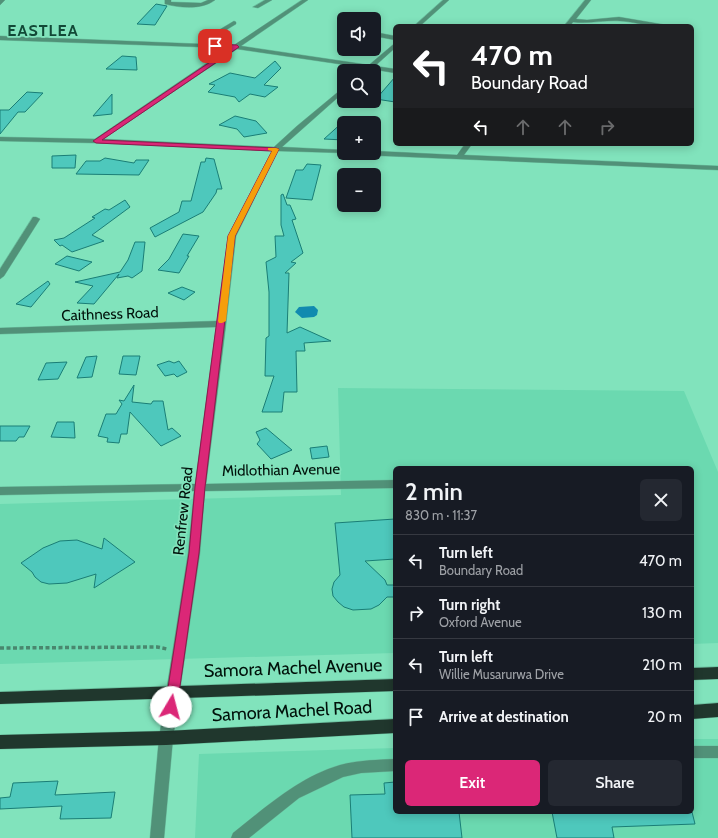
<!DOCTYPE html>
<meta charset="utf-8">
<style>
body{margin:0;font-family:Cabin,sans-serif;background:#242831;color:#f1f3f6;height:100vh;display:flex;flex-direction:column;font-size:15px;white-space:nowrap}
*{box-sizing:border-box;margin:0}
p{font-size:13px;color:#9ea1a6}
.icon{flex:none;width:22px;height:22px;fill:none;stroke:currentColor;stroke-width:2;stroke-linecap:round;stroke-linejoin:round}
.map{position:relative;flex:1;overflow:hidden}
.side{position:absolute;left:393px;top:466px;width:301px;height:348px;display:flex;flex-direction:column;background:#171b24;border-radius:6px;box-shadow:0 2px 10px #0003}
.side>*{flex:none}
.hud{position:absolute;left:393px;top:24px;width:301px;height:122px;border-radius:6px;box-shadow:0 2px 10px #0003;background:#202124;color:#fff;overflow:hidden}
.buttons{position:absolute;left:337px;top:12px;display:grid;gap:8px}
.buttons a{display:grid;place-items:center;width:44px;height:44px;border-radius:6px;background:#171b24;box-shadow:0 2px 10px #0003;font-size:20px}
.pin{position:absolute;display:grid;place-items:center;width:34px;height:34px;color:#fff;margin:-17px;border-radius:8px;box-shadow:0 2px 6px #0006}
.me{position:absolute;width:44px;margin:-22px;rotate:8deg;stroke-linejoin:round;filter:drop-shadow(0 0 3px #0008)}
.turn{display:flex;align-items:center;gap:14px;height:84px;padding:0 12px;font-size:18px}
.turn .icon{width:52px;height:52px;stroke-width:2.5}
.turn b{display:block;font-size:28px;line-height:34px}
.lanes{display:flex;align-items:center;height:38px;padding:0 12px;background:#0003;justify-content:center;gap:20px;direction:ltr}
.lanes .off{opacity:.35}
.round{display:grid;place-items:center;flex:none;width:42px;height:42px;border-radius:6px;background:#242831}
.summary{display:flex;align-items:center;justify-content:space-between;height:68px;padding:0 12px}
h1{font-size:24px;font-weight:600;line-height:30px}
.action{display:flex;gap:8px;margin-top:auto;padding:8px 12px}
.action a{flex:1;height:46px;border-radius:6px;background:#db2777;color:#fff;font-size:16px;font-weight:600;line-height:46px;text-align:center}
.action a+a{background:#242831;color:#f1f3f6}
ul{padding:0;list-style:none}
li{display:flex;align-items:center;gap:12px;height:52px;padding:0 12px;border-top:1px solid #363941}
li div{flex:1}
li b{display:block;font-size:15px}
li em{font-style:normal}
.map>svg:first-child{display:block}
</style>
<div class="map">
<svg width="718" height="838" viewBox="0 0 718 838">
<rect width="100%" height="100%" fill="#81e3bc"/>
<path fill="#6bd9b0" d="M338 388 684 391 718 472V643L692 644V468H395V653L0 664V504L341 495Z
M692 739H718V838H195L199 754 395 748V812H692Z"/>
<path fill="#118aaf" d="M314 306 318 310 317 315 314 317 302 318 295 312 299 307Z"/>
<path fill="#4ec8bc" stroke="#1a7e76" d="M156 4 167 6 155 25 137 24Z
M122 56 136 57 137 70 106 69Z
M275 61 281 68 264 85 278 87 265 97 250 94 239 102 235 97 208 92 215 85 209 84 230 73 255 78Z
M395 77V102L376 99Z
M27 92 43 93 25 112H18L0 134V110H9Z
M112 94V114L93 116Z
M235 116 256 121 267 133 244 137 237 129 219 125Z
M344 121V140L324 139Z
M76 155 75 168H52V156Z
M105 158 134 163 136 160H149L139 175 76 174 86 161H100Z
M206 158 214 159 222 189H217L216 193 203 212 155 237 150 228 179 212 182 201H191L201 162H205Z
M307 164 321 165 312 200 286 198 296 170H303Z
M283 194 287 205H290L296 219 292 220 303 253 291 262 296 263 285 273H289L287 333 300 327 331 341 304 343 305 351H296L297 392H284L282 412H262L274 376H265L266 338 269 336V292L266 262 276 257 275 236H284L281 225V195Z
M125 200 130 207 92 235 104 241 72 252 62 245 60 246 54 240 64 238 95 218 92 217 105 209 109 210Z
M183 234 199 236 187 256H189L179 273 158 270 169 259Z
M135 242H145L142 271 132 278 128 276 117 278 119 274 94 304 77 303 93 286 75 282 120 272 128 260Z
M67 256 92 262 79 271 55 264Z
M48 281 50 284 31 307 16 304Z
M182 287 195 292 184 300 168 293Z
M97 356 92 377 77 378 86 357Z
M123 356H140L136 375 119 374Z
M169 361 174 363 179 361 187 372 177 377 174 374 165 376 157 365Z
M67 362 58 379 38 380 46 363Z
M134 385 132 402 151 404 153 401H163L168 430 172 428 181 436 161 446 130 412 127 434H121L119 443 107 442 108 438 98 436 106 414H116L122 404 119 400 124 401Z
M57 422H74L75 438 51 437Z
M0 426H30L24 437H19L16 441H0Z
M266 428 292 450 271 459 257 444 260 440 256 432Z
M327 446 329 457 312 459 310 448Z
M395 519V559L365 561 385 580 387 585H395V597H387L379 605 371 609 353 610 344 607 338 602 333 596 332 589 334 582 340 575 335 523Z
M104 538 135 562 94 588 96 574 67 583 49 584 41 582 35 577 32 572 21 563 43 548 60 541 77 540 102 549Z
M58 781 55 795 115 792 111 818 60 819 62 806 0 809V798L10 797 13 783Z
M395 782V812H459L462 838H352L350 795 385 794 384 783Z
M552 812H692L695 824 612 827 614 838H557Z"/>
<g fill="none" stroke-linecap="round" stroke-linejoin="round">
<defs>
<path id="minor" d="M0 0H5L0 5Z
M165 0H171V2L201 3 208 0H215C202 10 180 8 165 4Z
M265 0H272L258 8 253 7Z
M302 0H308L241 46 369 65 395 43V48L375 66 395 69V73L371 69 368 71 366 68 237 49 103 139 274 147 297 126 344 87V92L282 147 344 150V153H346L278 151 236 236 226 324 206 484 395 480V488L205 491 200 553 173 738 164 838H150L159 738 188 553 194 491 0 495V487L195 484 216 327 0 334V328L217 321 228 236 272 151 96 143 0 141V137L95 139 229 48 0 40V36L202 44 209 36 234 21 236 22V24L213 38 208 44 234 45Z
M443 0H449L420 26H414Z
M585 0H591L576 19 587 20 619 17 666 25C655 29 632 21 620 21 604 20 589 24 573 22L570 26H564Z
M342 27H344V31L339 29Z
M374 32 395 36V40L374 36Z
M465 144H472L464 155 718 166V170L362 155 359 153H374V151L457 155Z
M33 217H36L40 219 4 276 0 279V269Z
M692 746H718V758H692Z
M395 759V771L361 773 343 777 299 798 249 838H231L233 833C266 807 299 777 340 765 358 760 377 760 395 759Z"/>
<path id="highway" d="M718 667V679L692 680V668Z
M395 679V691L0 704V692Z
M718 703V717L692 719V705Z
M395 719V733L166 745 0 749V735L166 731Z"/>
</defs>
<use href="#minor" stroke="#6cc1a0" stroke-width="1"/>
<use href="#highway" stroke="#6cc1a0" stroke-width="1"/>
<path stroke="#49876e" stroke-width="3.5" stroke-dasharray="4 2.5" stroke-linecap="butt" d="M0 648 157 647 167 649"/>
<use href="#minor" fill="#519178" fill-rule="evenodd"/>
<use href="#highway" fill="#20372d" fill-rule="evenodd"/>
</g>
<path fill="#db2777" stroke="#8e194d" d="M215 44 237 45 239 47 102 140 276 148 279 149 235 236 205 487 199 553 177 707 175 711 171 712 166 711 165 707 189 553 195 487 228 236 272 151 96 143 93 141 231 48 213 47 212 46Z"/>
<path fill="#f59e0b" d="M268 148H276L279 149 235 236 226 321 222 323H219L218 321 228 236 272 151 268 150Z"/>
<g text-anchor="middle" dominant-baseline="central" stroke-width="3.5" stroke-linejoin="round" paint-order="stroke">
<g font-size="15" fill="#00110a" stroke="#81e3bc">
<text transform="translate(110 314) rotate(-2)">Caithness Road</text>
<text transform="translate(281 470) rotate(-1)">Midlothian Avenue</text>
<text transform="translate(183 511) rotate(-84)">Renfrew Road</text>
</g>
<g font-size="16" font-weight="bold" letter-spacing="1" fill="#124937" stroke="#81e3bc">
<text x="43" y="30">EASTLEA</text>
</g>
<g font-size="18" fill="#00110a" stroke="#81e3bc">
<text transform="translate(293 668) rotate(-2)">Samora Machel Avenue</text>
<text transform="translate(292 711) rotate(-3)">Samora Machel Road</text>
</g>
</g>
</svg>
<div class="buttons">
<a><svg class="icon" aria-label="sound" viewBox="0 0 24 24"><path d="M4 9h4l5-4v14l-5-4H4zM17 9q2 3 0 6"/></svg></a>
<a><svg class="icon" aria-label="search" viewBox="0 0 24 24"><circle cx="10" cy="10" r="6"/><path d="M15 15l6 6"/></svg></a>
<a>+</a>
<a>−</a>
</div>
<div class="pin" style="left:215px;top:46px;background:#d93025"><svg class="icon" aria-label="arrive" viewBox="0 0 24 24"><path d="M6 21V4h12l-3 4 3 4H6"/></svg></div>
<svg class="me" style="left:171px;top:707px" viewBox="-20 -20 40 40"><circle r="19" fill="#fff"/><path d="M0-13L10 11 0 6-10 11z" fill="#db2777"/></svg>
<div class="hud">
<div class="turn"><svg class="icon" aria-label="left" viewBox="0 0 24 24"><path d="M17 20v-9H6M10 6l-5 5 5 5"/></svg><div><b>470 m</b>Boundary Road</div></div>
<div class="lanes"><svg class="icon" aria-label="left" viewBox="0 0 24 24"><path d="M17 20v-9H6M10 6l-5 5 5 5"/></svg><svg class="icon off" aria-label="ahead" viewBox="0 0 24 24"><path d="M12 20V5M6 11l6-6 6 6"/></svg><svg class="icon off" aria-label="ahead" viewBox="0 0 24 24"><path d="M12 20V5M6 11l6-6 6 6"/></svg><svg class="icon off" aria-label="right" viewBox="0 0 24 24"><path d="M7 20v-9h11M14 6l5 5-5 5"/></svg></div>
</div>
<section class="side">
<div class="summary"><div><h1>2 min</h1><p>830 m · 11:37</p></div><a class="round"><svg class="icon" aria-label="close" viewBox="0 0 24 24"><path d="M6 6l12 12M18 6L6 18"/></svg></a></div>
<ul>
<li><svg class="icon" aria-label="left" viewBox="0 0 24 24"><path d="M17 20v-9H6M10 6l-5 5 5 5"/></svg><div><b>Turn left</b><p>Boundary Road</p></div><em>470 m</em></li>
<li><svg class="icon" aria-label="right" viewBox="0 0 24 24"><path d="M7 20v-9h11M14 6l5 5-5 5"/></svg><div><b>Turn right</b><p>Oxford Avenue</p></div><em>130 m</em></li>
<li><svg class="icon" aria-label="left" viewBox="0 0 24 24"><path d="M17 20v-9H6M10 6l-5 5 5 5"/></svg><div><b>Turn left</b><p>Willie Musarurwa Drive</p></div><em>210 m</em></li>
<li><svg class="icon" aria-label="arrive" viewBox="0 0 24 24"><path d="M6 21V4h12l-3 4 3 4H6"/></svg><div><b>Arrive at destination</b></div><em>20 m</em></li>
</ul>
<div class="action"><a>Exit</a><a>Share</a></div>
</section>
</div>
